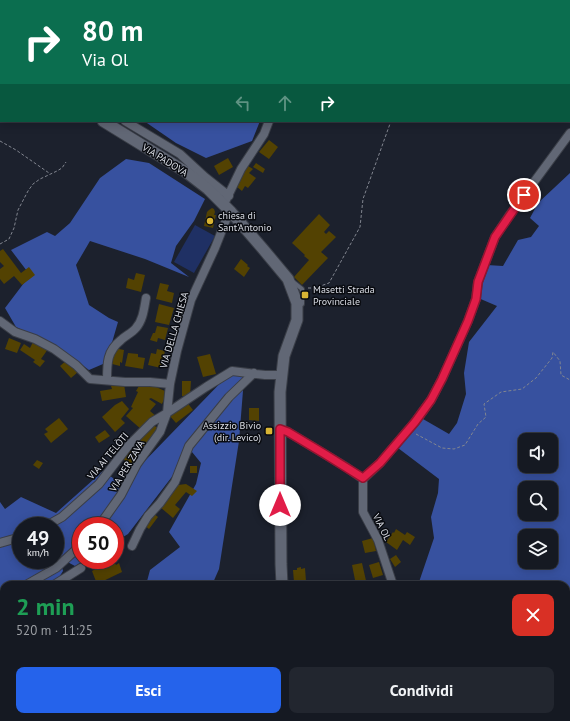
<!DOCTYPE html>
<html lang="it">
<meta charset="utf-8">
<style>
body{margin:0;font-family:"PT Sans",sans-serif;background:#22262f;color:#f1f3f6;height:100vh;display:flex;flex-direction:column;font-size:15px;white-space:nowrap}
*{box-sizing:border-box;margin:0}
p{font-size:13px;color:#9da0a5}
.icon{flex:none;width:22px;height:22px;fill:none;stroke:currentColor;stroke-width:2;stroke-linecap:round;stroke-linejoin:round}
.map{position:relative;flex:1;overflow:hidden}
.panel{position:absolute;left:0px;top:581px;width:570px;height:140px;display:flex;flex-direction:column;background:#151922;border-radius:12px 12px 0 0;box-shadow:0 2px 10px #0003,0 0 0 1px #343840}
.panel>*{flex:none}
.banner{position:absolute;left:0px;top:0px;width:570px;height:122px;box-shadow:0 2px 10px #0003,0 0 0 1px #343840;background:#0b6e4f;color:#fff;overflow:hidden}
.tools{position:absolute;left:518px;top:433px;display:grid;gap:8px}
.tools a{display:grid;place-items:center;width:40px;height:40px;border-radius:8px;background:#151922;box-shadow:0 2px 10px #0003,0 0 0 1px #343840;font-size:20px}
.speed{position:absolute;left:12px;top:517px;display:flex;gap:8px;font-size:20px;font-weight:700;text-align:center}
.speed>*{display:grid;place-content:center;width:52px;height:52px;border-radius:50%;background:#151922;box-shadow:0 2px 10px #0003,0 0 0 1px #343840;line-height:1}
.speed small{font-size:10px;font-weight:400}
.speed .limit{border:6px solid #d22;background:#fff;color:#111}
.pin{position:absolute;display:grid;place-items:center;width:34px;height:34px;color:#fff;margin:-17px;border:2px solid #fff;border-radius:50%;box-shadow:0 1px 4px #0007}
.me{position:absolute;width:44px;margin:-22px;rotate:0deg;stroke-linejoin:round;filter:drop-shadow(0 0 3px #0008)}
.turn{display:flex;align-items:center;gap:14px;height:84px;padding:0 16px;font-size:18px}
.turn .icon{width:52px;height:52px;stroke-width:2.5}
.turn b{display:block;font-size:28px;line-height:34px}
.lanes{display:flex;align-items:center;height:38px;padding:0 16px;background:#0003;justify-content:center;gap:20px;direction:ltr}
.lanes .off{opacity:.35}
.round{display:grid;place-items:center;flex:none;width:42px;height:42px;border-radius:8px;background:#22262f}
.head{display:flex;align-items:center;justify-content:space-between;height:68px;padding:0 16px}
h1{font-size:24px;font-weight:700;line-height:30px;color:#1e9e55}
.action{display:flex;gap:8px;margin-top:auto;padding:8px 16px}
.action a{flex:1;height:46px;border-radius:8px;background:#2563eb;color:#fff;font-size:16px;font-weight:700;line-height:46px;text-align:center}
.action a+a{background:#22262f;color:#f1f3f6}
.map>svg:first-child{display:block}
</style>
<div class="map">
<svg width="570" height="721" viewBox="0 0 570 721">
<rect width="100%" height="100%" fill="#1c212d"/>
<path fill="#1f3064" d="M195 225 215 236 194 273 174 262Z"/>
<path fill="#37519f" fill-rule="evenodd" d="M67 0H297V1H68Z
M144 121H260L252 141 206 158 176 143Z
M126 159 149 163 205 199 194 221 176 246 171 263 189 277 145 259 90 241 76 265 89 305 109 318 118 322 111 346 103 364 89 370 57 347 16 327 5 308 30 275 11 250 47 232 55 236 70 223 100 178Z
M570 173V721H494L492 717H566V585H418L434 538 431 517 438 493 439 479 398 448 423 419 449 434 457 423 466 394 464 373 469 342 497 306 476 297 487 265 503 266 518 240 531 237 539 226 530 218 538 203ZM525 440H551V466H525ZM525 488H551V514H525ZM525 536H551V562H525Z
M231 372 244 378 239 441 219 569 212 585H146L150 570 180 547 169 532 196 484 201 463 192 452 171 478 128 534 115 542V526H81V560H85L75 566 60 558 63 571 56 582 57 585H4V717H166L165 721H0V502L5 509 21 497 56 513 103 471 127 488 137 469ZM21 526H55V560H21Z"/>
<path fill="#534202" d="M269 140 278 147 269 159 259 152Z
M228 158 233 167 219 175 214 166Z
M256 163 265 169 263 173 253 167Z
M248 166 253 169 249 173 256 178 248 188 245 186 242 191 237 187 240 176Z
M212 208 214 209 215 212 214 215H216L213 228 204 226 207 212 209 210Z
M319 214 330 225 324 232 326 234 329 231 336 237 321 252 328 258 302 285 294 277 309 260 304 256 305 255 292 243Z
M3 249 21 273 29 267 35 275 22 285 14 276 4 284 0 279V269L4 266 0 262V251Z
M241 259 248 265 247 266 250 268 244 277 234 269Z
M136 273 145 275 141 292 126 288 128 278 134 280Z
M160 283 169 285 167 291 174 293 172 303 156 299Z
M159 304 174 308 169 325 155 322Z
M157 326 168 328 165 340 158 338 157 342 150 340 153 333H155Z
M9 338 21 343 17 353 5 349Z
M34 340 48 349 41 359 45 361 40 367 33 362 35 360 20 350 24 344 30 348Z
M114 348 124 350 122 363 120 362V366L112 364Z
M157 349 165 351 161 368 148 365 151 353 156 354Z
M128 353 138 354V357L145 358 143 369 125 366Z
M210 354 216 374 203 377 197 357Z
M68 359 78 372 71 378 60 366Z
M182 381H191L190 396H182Z
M124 384 126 397 102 401 100 391 112 389 111 386Z
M140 384 154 386 167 392 162 404 151 398 149 399 156 404 150 411 157 417 142 430 126 416 133 408 131 407 138 392 136 391Z
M122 401 129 409 121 419 125 423 115 432 102 417 115 405Z
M186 401 193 410 176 423 169 415Z
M249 408H259V421L249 420Z
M59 418 68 429 51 443 44 434 48 432 45 429Z
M153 425 158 428 155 434 145 448 135 440Z
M105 430 110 436 99 443 95 437Z
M128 447 140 455 132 466 120 457Z
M37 460 43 463 39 469 33 465Z
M190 466H197V473H190Z
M186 484 197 491 192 496 186 492 175 505 180 509 173 518 160 507 178 485Z
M153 513 158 517 149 529 144 525Z
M396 529 405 535 407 532 415 537 410 545 403 540 397 550 386 542 393 532 394 533Z
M373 538 376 551 365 553 362 541Z
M118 542 123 545 120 551 115 548Z
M396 555 401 562 395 567 390 559Z
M102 560H113L116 565 119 563 122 572 97 584 92 571 105 564Z
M379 562 383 575 373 578 369 565Z
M362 563 367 585H356L352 565Z
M301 567V569L305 568 306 581 294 582 293 570H297V568Z"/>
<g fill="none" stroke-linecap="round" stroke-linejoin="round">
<defs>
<path id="service" d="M292 281 302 289V304"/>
<path id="minor" d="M43 0 44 1
M301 1V0
M125 121 180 154 205 177 229 196
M226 200 241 169 264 134 269 121
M0 321 15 332 35 339 54 349 76 365 90 379 125 382H150L170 384
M107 380C107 363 107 351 121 340 125 336 132 333 136 328 143 320 144 309 146 298
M280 429 288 432 346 467 363 479V512L378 540 393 585
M363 479 380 463 415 422 431 400 442 379 468 321 476 299 478 282 495 237 509 216 570 133
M46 526 62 517 99 484 129 445 152 422 167 413 206 387 232 371 265 375H281
M99 526 121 495 137 464 160 432 167 413 170 384 177 351 191 300 215 248 226 220 231 212
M0 543 21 537
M132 546 140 529 148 516 160 503 175 482 189 446 229 397 254 373
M26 585 56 568 81 545
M54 585 81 568
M0 601 4 598
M432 717V721"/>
<path id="secondary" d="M17 0 18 1
M103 121 186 172 208 189 231 212 263 249 288 279 297 303V320L284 356 280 392 281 564 282 585
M305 717 306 721"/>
</defs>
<use href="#service" stroke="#3a3e47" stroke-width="6"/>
<use href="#minor" stroke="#3a3e47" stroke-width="10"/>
<use href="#secondary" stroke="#3a3e47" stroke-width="13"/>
<path stroke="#828690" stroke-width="1" stroke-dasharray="3 2" stroke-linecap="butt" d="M147 0V1
M184 1 185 0
M227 1V0
M472 1V0
M0 141 16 150 49 173
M0 244 9 239 14 228 18 210 28 191 33 184 40 179 57 171 62 168 66 162
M308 288H315L329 283 360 227 363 199 391 121
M416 434 442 448 454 449 465 445 478 424 486 417 484 404 501 392 522 389 536 378 552 358 553 352 560 361 561 375 570 380"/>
<use href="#service" stroke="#616775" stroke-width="4"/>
<use href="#minor" stroke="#616775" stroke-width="8"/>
<use href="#secondary" stroke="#616775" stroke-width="11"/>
</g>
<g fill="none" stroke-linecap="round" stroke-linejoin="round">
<defs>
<path id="route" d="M280 505V429L288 432 323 453 363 478 380 463 415 422 431 400 442 379 468 321 476 299 478 282 495 237 524 195"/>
</defs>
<use href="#route" stroke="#92132f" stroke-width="10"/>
<use href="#route" stroke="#e11d48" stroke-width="7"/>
</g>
<g fill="#d8b434" stroke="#090b10" stroke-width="1.5">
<circle cx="210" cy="221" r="4"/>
<rect x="301" y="291" width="8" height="8" rx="2"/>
<rect x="265" y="427" width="8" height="8" rx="2"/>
</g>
<g text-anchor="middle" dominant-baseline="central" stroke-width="3" stroke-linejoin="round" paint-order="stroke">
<g font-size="10" fill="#dbdee6" stroke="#090b10">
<text transform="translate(165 160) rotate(32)">VIA PADOVA</text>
<text transform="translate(174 330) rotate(-74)">VIA DELLA CHIESA</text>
<text transform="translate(108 456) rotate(-50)">VIA AI TELÒTI</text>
<text transform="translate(127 466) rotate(-59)">VIA PER ZAVA</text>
<text transform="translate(382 527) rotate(64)">VIA OL</text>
</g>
<g font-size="10" fill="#dbdee6" stroke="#090b10" text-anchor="start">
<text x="218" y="215">chiesa di<tspan x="218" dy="12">Sant'Antonio</tspan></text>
<text x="313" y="289">Masetti Strada<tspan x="313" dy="12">Provinciale</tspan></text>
<text x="261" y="425" text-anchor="end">Assizzio Bivio<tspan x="261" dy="12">(dir. Levico)</tspan></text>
</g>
</g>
</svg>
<div class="tools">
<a><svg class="icon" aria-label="sound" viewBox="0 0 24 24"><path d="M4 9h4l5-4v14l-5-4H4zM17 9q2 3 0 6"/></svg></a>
<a><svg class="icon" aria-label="search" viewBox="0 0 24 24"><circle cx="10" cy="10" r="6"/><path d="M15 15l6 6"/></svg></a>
<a><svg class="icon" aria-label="layers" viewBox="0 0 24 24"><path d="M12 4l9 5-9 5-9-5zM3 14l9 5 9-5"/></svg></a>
</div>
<div class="speed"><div>49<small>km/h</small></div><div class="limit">50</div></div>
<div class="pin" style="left:524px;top:195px;background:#d93025"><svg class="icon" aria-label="arrive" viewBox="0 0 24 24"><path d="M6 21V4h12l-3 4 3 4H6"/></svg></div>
<svg class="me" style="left:280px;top:505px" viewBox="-20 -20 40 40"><circle r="19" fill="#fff"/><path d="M0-13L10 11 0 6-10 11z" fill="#e11d48"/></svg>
<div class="banner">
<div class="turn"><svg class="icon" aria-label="right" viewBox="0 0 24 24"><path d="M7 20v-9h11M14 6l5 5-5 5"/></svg><div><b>80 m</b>Via Ol</div></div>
<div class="lanes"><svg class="icon off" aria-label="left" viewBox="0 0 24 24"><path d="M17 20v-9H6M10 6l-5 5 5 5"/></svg><svg class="icon off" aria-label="ahead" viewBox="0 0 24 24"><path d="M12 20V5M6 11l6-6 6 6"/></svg><svg class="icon" aria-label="right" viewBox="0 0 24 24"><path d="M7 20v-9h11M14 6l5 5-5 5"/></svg></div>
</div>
<section class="panel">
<div class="head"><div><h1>2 min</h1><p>520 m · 11:25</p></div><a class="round" style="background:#d93025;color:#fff"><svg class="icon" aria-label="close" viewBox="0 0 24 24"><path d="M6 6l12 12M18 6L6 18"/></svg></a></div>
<div class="action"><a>Esci</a><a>Condividi</a></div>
</section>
</div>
